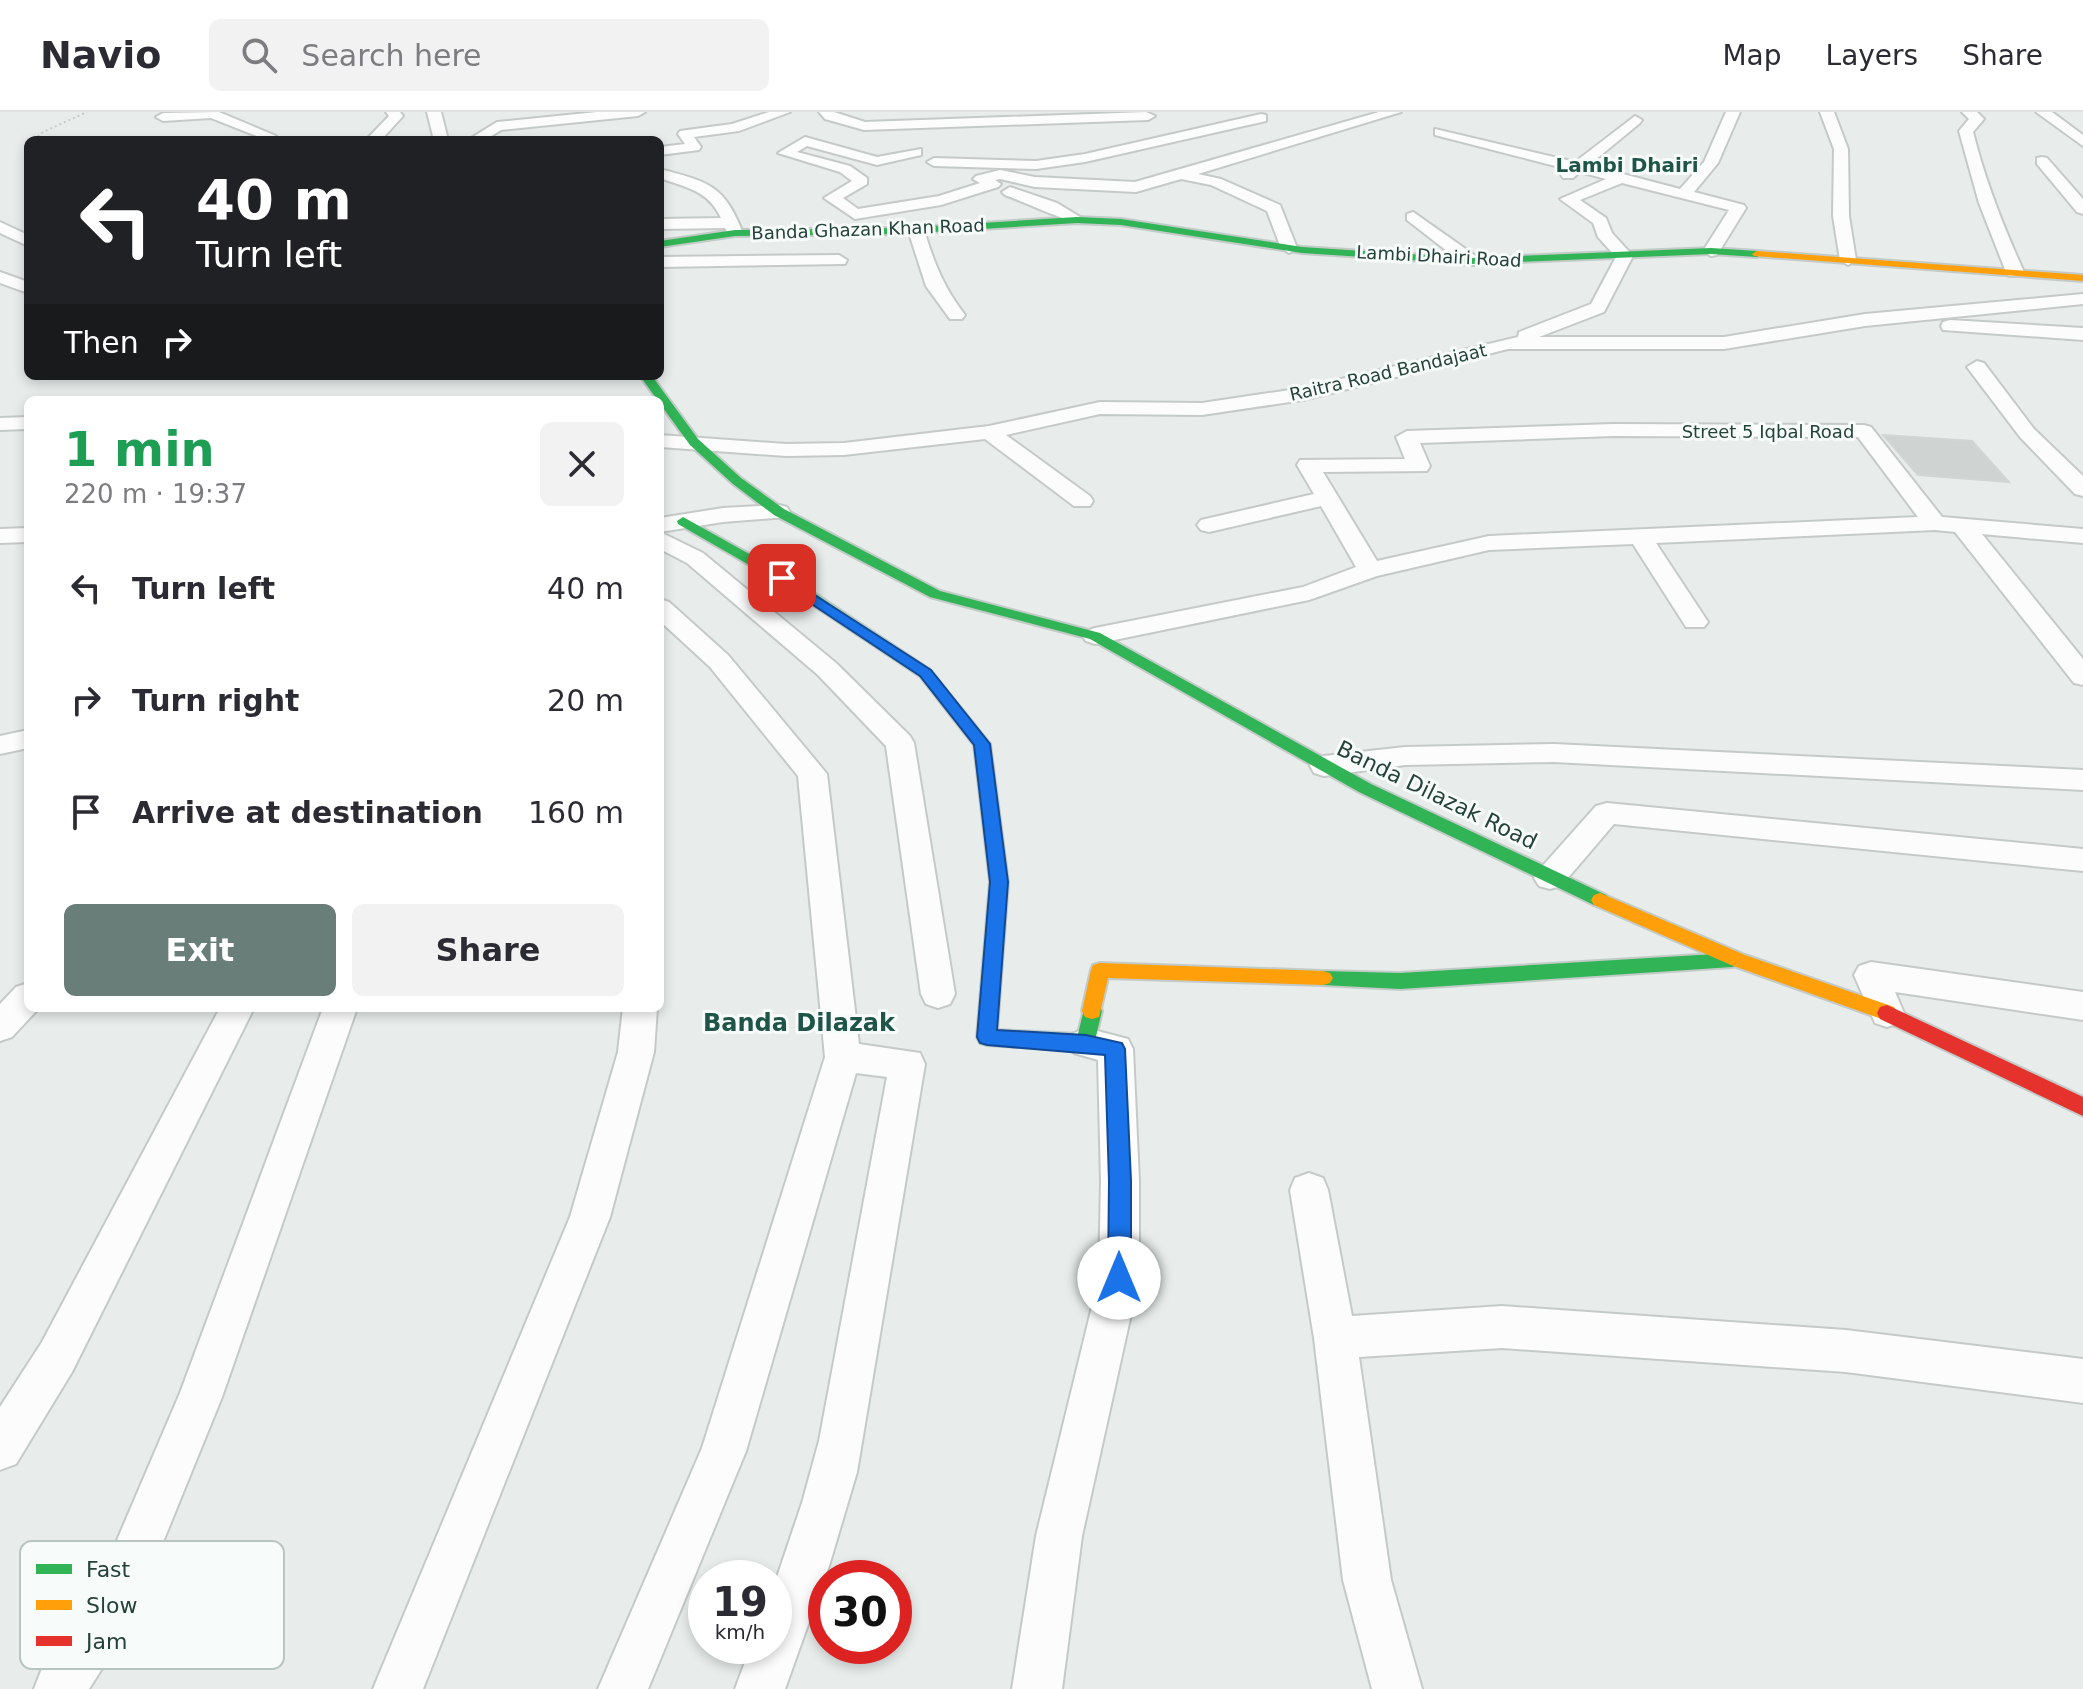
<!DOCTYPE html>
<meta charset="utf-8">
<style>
body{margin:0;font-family:"DejaVu Sans",sans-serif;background:#f2f2f3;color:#2b2b33;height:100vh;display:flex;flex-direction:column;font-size:30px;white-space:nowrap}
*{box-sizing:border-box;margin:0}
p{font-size:26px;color:#7c7c81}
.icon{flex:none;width:44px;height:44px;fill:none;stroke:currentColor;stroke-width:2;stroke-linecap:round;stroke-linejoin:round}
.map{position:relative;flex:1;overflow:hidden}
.details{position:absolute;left:24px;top:284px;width:640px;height:616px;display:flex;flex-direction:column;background:#fff;border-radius:12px;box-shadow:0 4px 12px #0003}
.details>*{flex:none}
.guide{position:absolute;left:24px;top:24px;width:640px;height:244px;border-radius:12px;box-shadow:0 4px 12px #0003;background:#202124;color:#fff;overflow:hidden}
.speed{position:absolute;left:688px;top:1448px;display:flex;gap:16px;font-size:40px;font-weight:700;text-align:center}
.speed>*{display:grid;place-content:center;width:104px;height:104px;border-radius:50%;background:#fff;box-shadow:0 4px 12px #0003;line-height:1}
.speed small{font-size:20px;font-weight:400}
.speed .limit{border:12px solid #d22;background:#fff;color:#111}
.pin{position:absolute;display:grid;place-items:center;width:68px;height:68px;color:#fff;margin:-34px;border-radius:16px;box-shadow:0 4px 12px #0006}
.me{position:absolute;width:88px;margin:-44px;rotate:0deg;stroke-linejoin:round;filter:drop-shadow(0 0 6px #0008)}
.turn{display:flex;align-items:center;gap:28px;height:168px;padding:0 40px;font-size:36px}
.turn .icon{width:104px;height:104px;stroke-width:2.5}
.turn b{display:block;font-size:56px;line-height:68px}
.then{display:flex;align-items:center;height:76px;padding:0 40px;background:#0003;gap:16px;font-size:30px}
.round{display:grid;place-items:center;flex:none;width:84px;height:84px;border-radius:12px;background:#f2f2f3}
.summary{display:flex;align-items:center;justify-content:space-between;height:136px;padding:0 40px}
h1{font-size:48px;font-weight:800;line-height:60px;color:#1e9e55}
.primary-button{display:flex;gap:16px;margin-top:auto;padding:16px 40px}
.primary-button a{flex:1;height:92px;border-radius:12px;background:#697e78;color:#fff;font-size:32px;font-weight:800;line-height:92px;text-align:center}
.primary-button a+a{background:#f2f2f3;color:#2b2b33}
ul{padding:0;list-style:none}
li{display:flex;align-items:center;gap:24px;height:112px;padding:0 40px}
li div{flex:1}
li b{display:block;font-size:30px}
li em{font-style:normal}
header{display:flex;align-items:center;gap:48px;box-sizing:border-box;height:112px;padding:0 40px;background:#fff;border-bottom:2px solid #e1e1e2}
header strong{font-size:38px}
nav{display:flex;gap:44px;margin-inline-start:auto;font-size:28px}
.search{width:560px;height:72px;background:#f2f2f3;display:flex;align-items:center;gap:20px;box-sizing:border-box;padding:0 28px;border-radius:12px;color:#7c7c81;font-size:30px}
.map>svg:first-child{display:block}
</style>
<header>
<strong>Navio</strong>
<div class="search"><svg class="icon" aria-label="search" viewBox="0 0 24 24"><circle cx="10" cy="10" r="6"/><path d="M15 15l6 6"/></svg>Search here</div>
<nav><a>Map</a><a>Layers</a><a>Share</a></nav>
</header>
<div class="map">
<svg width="2083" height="1577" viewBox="0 0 2083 1577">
<rect width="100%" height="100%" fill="#e8edeb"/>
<path fill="#cfd4d2" stroke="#d1d6d4" stroke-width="2" d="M1883 323 1972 329 2009 370 1918 363Z"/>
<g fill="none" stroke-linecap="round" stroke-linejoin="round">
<defs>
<path id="street" d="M219 0 276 24 264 27 211 6 163 9 156 5 163 1Z
M386 0H400L403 4 381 28H366L389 4Z
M427 0H441L448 28H434Z
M597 0H645L638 4 501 18 485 28H468L497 10Z
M769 0H790L739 19 694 25 701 35 699 38 660 43V35L685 32 678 22 680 19 732 12Z
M819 0H834L865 10 1146 0 1155 4 1148 8 864 18 825 7Z
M1379 0H1401L1198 62 1221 67 1280 93 1297 136 1289 141 1281 136 1267 99 1211 73 1181 67 1136 80 1035 75 1000 67 995 68 1001 72 998 75 941 93 855 107 824 86 852 69 840 60 778 41 805 25 877 45 921 37V43L877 53 807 34 797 40 850 54 867 66V72L843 86 858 97 939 84 980 71 973 67 976 64 1000 58 1035 65 1135 70Z
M1726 0H1740L1718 51 1694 80 1744 93 1746 96 1717 143 1711 144 1703 139 1729 98 1622 71 1580 88 1606 106 1612 121 1633 144 1604 200 1539 225H1724L1865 202 2083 182V192L1865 214 1724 237H1508L1303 288 1202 303 1100 302 1006 323 1090 384 1093 389 1090 394H1074L985 327 844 343 786 344 660 335V323L786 332 844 331 989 314 1100 290 1202 291 1303 276 1518 225 1519 220 1591 192 1616 145 1598 125 1593 111 1560 87 1606 67 1580 60 1573 66H1563L1561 63 1567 57 1435 23V17L1575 50 1635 4 1642 8 1640 11 1589 53 1680 77 1704 50Z
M1820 0H1834L1848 37 1849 104 1856 148 1848 153 1840 148 1833 104 1834 37Z
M1962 0H1977L1984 7 1973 20C1985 68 2003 114 2024 160L2021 164H2009L2006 160 1979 91 1959 19 1969 7Z
M2036 0H2052L2083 23V34Z
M1261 2 1266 3V9L1085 50 1036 57 934 54 927 50 934 46 1036 49 1085 42Z
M2042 45 2047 46 2083 87V102L2077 100 2037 52V46Z
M660 57C709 70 724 73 743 121L741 124H729L725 116 660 117V107L721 106C708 78 687 76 660 66Z
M1010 75 1057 91 1085 108 1083 111C1073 113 1020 88 1005 83L1002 80Z
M1413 100 1477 145 1479 149 1477 153H1465L1407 108V102Z
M0 110 28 123V134L0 121Z
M916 113 924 118C934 151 944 176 965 203L962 207H950L926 174 908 118Z
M839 143 847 148 845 152 660 155V145Z
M0 160 28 170V181L0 171Z
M1950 208 2083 216V228L1943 218 1941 214 1943 210Z
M1977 249 1984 251 2034 317 2083 364V384L2075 382 2020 325 1967 255Z
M28 305V317L0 318V306Z
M1613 312 1864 313 1871 315 1942 405 2083 417V431L1982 422 2083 547V573L2074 571 1955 420 1935 418 1656 431 1708 510 1704 515H1686L1633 432 1489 438 1377 464 1309 488 1095 532 1086 529 1082 524 1086 519 1095 516 1303 475 1356 455 1321 394 1209 420 1201 418 1197 413 1201 408 1314 382 1297 353 1300 348 1405 347 1396 325 1407 319ZM1613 324 1858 325 1918 405 1489 424 1377 449 1323 360 1427 359 1430 354 1420 331Z
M779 393 787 395 790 400 787 405 723 410 660 420V406L723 396Z
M28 416V430L0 431V417Z
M660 420 703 441 836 551 910 624 914 631 955 882 950 892 938 896 926 892 921 882 886 634 818 563 687 451 660 437Z
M660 487 669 490 728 543 827 662 859 932 920 941 925 952 857 1360 829 1454 785 1577H735L751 1534H774V1474L802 1391 819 1329 887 965 856 961 746 1339 648 1577H598L702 1336 825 945 798 664 710 555 660 509Z
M28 618V636L0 642V624Z
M1554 632 2083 658V678L1554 650 1405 653 1324 664 1314 661 1310 654 1314 647 1324 644 1405 635Z
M1607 691 2083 737V759L1614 712 1561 774 1550 777 1539 774 1534 766 1539 758 1596 694Z
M1871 850 2083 880V908L1895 880 1904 901 1899 911 1887 915 1875 911 1854 863 1859 854Z
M28 871V896H39L12 925 0 929V892L16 875Z
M220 896H254L72 1260 16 1352 0 1358V1295L42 1230Z
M323 896H357L222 1285 128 1516 89 1577H34L41 1559 94 1482 180 1281Z
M623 896H657L654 940 610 1105 423 1577H373L570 1105 618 940Z
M1086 916 1128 927 1133 937 1139 1069V1166L1082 1424 1062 1577H1012L1036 1424 1099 1166 1101 1069 1098 948 1074 941 1068 931 1074 921Z
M1309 1061 1323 1066 1328 1078 1352 1204 1502 1194 1846 1218 2083 1247V1291L1846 1260 1502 1236 1359 1245 1391 1468 1422 1577H1372L1343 1468 1314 1226 1290 1078 1295 1066Z"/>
<path id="fast" d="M1077 105 1121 107 1302 135 1471 146 1711 136 1757 139 1762 142 1757 145 1711 142 1471 152 1302 141 1121 113 1077 111 900 122 735 124 660 135V129L735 118 900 116Z
M640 264H652L698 327 741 366 784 397 940 479 1100 521 1371 672 1606 783 1609 788 1606 793H1594L1359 680 1090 527 930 485 774 403 733 372 690 333Z
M683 405 787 463 930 558 990 632 1008 770 997 918 1078 922 1085 893 1092 891 1099 893 1102 899 1093 937 1086 939 987 933 980 931 977 925 990 770 974 633 920 564 777 469 678 412 677 409Z
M1732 841 1739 843 1741 848 1739 853 1732 855 1400 877 1323 873 1316 871 1313 866 1316 861 1323 859 1400 861Z"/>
<path id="slow" d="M1757 139 2083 163V169L1754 144 1752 142Z
M1600 781 1745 843 1894 895 1897 901 1894 907 1887 909 1731 853 1594 793 1591 788 1594 783Z
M1100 851 1323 859 1330 861 1333 866 1330 871 1323 873 1108 866 1099 905 1092 907 1085 905 1082 899 1091 858 1093 853Z"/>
<path id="jam" d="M1887 893 2083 985V1004L1880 907 1877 901 1880 895Z"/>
</defs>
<use href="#street" stroke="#c5cac8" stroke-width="4"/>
<use href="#fast" stroke="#c3cbc8" stroke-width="4"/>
<use href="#slow" stroke="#c3cbc8" stroke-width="4"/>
<use href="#jam" stroke="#c3cbc8" stroke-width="4"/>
<path stroke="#c3ccca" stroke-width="2" stroke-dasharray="2 3" stroke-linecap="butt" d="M34 28 43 20 87 0"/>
<use href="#street" fill="#fcfcfc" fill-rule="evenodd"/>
<use href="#fast" fill="#30b455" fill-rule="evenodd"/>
<use href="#slow" fill="#ff9f0a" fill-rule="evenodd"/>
<use href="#jam" fill="#e5322d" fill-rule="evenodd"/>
</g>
<path fill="#1a73e8" stroke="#114b97" stroke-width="2" d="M782 462 931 558 990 632 1008 770 997 918 1086 923 1122 931 1125 937 1131 1069V1166L1128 1174 1119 1177 1111 1174 1108 1166 1109 1069 1105 943 987 933 980 931 977 925 990 770 974 633 920 564 777 469V463Z"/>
<g text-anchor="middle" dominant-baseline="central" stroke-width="6" stroke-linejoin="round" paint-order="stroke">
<g font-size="18" fill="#24423a" stroke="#f7fbf9">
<text transform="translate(868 117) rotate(-2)">Banda Ghazan Khan Road</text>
<text transform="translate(1439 144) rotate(3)">Lambi Dhairi Road</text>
<text transform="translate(1388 260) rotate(-13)">Raitra Road Bandajaat</text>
<text x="1768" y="319">Street 5 Iqbal Road</text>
</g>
<g font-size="20" font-weight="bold" fill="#1f5548" stroke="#f7fbf9">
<text x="1627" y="53">Lambi Dhairi</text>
</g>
<g font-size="22" fill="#24423a" stroke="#f7fbf9">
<text transform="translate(1437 683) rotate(26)">Banda Dilazak Road</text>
</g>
<g font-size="24" font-weight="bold" fill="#1f5548" stroke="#f7fbf9">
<text x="799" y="911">Banda Dilazak</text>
</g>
</g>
<rect x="20" y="1429" width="264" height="128" rx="12" fill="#f7fbf9" stroke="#b8c4c0" stroke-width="2"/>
<rect x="36" y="1452" width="36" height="10" fill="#30b455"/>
<rect x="36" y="1488" width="36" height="10" fill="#ff9f0a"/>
<rect x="36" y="1524" width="36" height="10" fill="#e5322d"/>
<g font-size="22" fill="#24423a">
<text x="86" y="1465">Fast</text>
<text x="86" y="1501">Slow</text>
<text x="86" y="1537">Jam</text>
</g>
</svg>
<div class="speed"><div>19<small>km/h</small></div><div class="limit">30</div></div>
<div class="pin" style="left:782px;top:466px;background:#d93025"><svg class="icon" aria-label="arrive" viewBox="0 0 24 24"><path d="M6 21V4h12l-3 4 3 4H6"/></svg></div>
<svg class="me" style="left:1119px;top:1166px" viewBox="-20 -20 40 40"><circle r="19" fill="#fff"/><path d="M0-13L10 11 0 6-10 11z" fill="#1a73e8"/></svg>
<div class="guide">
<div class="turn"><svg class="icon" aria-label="left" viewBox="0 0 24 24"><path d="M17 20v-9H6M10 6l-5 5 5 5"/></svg><div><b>40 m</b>Turn left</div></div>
<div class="then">Then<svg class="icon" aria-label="right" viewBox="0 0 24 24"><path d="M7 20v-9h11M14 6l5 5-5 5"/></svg></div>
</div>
<section class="details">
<div class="summary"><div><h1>1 min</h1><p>220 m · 19:37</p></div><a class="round"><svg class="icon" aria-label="close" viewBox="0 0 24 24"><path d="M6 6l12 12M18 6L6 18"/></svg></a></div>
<ul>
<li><svg class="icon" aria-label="left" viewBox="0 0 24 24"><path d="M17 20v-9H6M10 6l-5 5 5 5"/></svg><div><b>Turn left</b></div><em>40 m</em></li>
<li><svg class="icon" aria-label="right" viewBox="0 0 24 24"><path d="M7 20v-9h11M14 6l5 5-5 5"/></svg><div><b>Turn right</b></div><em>20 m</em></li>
<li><svg class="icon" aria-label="arrive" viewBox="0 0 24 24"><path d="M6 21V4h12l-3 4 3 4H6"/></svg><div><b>Arrive at destination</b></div><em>160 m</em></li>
</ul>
<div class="primary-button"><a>Exit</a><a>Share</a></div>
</section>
</div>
